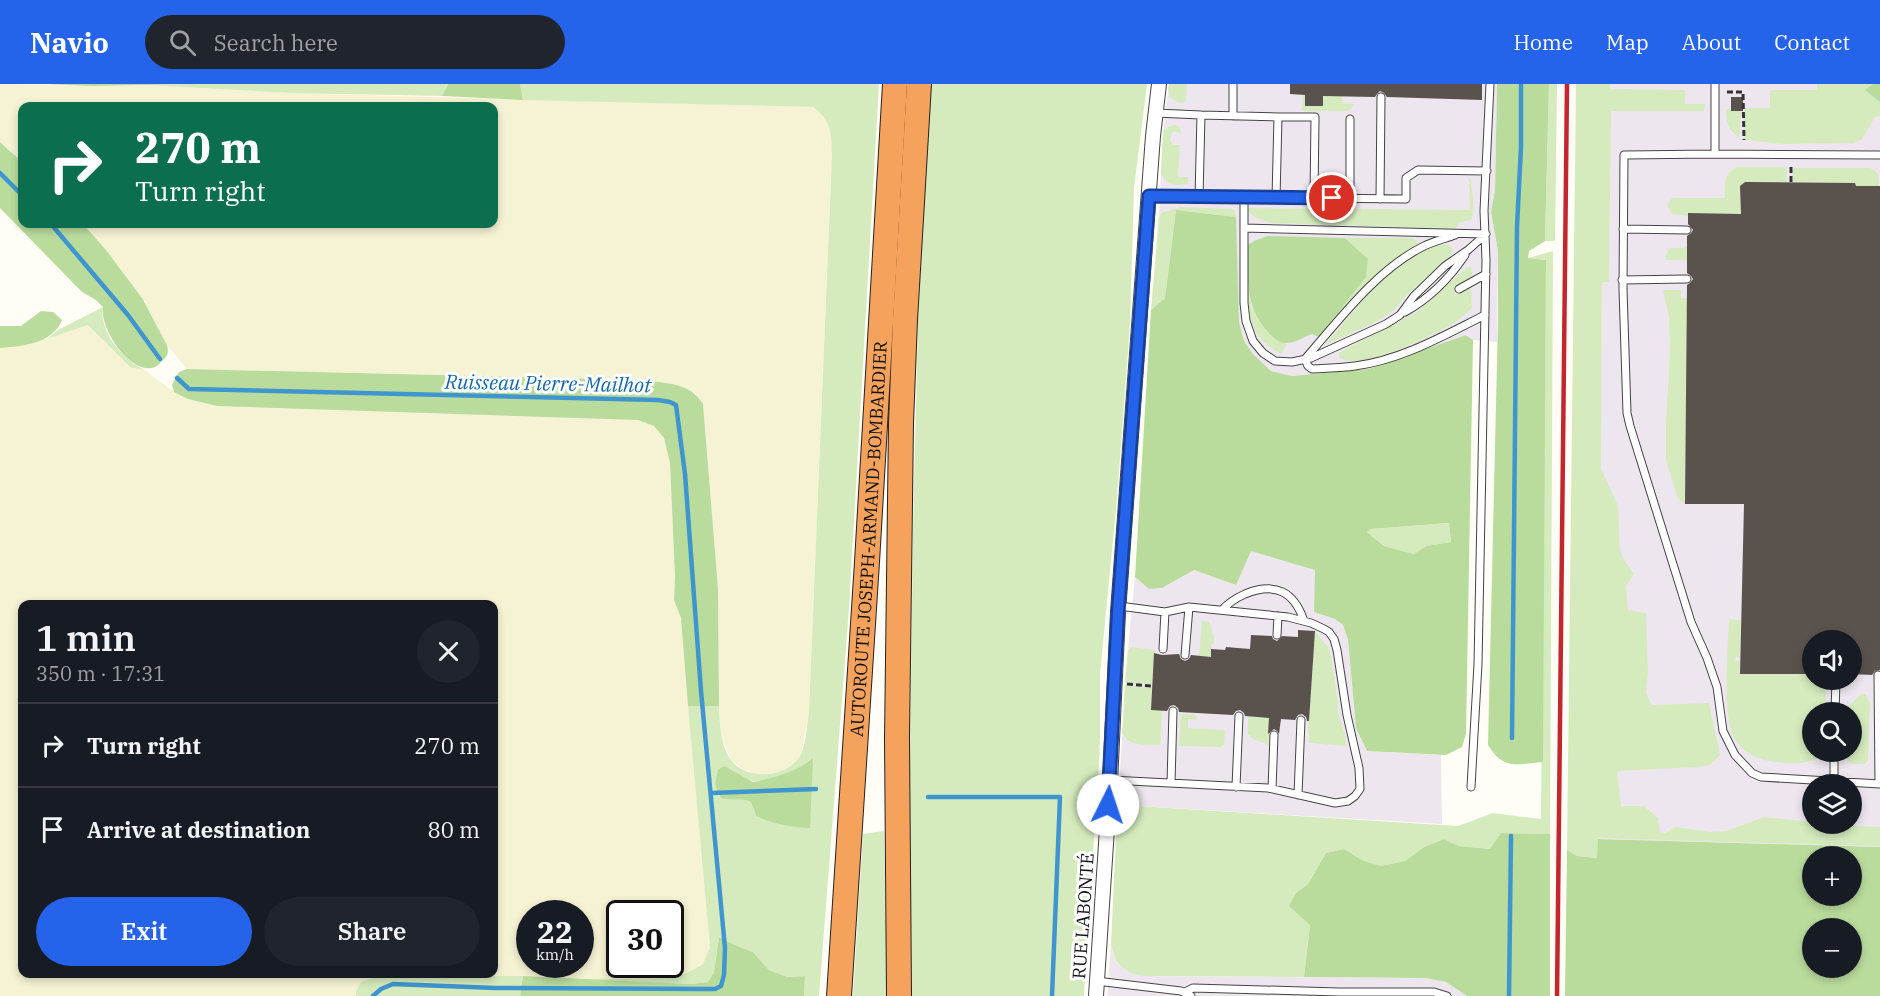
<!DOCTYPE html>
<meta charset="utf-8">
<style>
body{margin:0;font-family:"IBM Plex Serif",serif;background:#20242c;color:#f1f3f6;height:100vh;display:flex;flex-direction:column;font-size:22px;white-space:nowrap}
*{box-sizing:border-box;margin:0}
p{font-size:20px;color:#9ea1a6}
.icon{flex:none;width:33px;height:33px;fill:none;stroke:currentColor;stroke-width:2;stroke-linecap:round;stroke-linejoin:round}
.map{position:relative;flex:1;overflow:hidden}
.side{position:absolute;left:18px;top:516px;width:480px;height:378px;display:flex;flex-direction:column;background:#171b24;border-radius:12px;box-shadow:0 3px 9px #0003}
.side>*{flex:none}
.top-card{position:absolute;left:18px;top:18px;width:480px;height:126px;border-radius:12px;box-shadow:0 3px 9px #0003;background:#0b6e4f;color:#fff;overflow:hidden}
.fabs{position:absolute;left:1802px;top:546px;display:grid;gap:12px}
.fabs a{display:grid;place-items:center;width:60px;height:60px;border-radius:50%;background:#171b24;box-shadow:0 3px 9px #0003;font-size:30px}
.speed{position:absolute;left:516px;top:816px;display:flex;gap:12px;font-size:30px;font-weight:700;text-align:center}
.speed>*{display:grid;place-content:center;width:78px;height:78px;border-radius:50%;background:#171b24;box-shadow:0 3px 9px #0003;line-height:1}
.speed small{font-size:15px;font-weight:400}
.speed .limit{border:3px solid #111;border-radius:9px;background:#fff;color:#111}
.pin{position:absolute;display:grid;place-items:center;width:51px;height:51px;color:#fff;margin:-26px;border:3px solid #fff;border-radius:50%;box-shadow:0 2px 6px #0007}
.me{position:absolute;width:66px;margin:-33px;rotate:4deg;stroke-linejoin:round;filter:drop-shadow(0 0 4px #0008)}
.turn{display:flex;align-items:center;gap:21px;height:126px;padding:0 18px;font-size:27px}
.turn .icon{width:78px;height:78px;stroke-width:2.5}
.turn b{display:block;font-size:42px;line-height:51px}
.round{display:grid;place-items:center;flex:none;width:63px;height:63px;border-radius:32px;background:#20242c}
.headline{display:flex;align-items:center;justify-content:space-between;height:102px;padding:0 18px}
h1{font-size:36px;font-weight:600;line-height:45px}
.primary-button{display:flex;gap:12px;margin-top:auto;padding:12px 18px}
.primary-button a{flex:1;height:69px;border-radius:36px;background:#2563eb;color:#fff;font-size:24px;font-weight:600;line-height:69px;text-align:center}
.primary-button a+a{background:#20242c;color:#f1f3f6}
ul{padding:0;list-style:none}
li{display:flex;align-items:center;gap:18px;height:84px;padding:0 18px;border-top:2px solid #363941}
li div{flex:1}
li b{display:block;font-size:22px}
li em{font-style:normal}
header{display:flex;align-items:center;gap:36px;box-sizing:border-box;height:84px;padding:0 30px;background:#2563eb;color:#fff}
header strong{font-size:28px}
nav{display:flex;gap:33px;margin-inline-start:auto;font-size:21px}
.search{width:420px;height:54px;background:#20242c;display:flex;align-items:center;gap:15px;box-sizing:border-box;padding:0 21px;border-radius:33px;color:#9ea1a6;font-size:22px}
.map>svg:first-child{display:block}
</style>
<header>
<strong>Navio</strong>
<div class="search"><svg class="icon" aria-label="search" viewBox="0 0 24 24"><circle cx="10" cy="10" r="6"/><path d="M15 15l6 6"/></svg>Search here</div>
<nav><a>Home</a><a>Map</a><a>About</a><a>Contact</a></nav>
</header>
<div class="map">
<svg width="1880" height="912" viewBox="0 0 1880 912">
<rect width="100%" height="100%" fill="#fffdf5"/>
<path fill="#eee6ef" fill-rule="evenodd" d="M1169 0H1497L1495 106 1491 128 1498 167 1497 258 1473 256 1466 251 1368 285 1292 292 1271 287 1253 270 1244 257 1239 238 1234 125 1161 129 1159 133 1163 47Z
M1603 0H1880V763L1598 755ZM1812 556H1851V596H1812ZM1812 628H1851V668H1812ZM1812 700H1851V740H1812Z
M1250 466 1316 486 1314 528 1335 535 1343 541 1348 556 1356 644 1363 659 1367 667 1441 671 1442 740 1137 722 1123 724 1117 731 1128 566 1135 493 1149 505 1162 504 1194 486 1236 501Z
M1111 861 1116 877 1123 884 1130 889 1142 892 1425 894 1446 898 1467 912H1107Z"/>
<path fill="#f6f3d4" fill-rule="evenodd" d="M0 0 146 1 290 9 813 23 822 30 831 46 832 70 809 627 801 671 793 681 780 688 758 691 743 685 731 676 721 653 719 622 718 504 703 320 696 310 684 303 643 296 187 285 167 261 142 214 106 166 83 140H494V22H22V78L0 58Z
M88 241 131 284 143 285 174 308 638 336 654 342 664 354 670 379 675 493 674 516 681 534 710 863 703 880 689 888 673 894 577 895 523 892 375 893 356 907V912H0V255H47ZM22 520H494V890H22ZM530 830H580V880H530ZM620 830H670V880H620Z"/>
<path fill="#d5ebbd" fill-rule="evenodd" d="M190 0H448L442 12 290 9 146 1Z
M520 0H879L849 524 819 912H804L805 892 787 893 769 886 753 868 735 861 719 853 714 888 708 898 690 900 577 895 673 894 689 888 703 880 710 863 688 622H719C720 640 720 661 731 676 747 697 787 694 800 672 806 663 807 639 809 627L832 70C831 49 832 37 813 23L523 16ZM813 674 756 732 751 718 743 714 741 692C745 694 750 697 754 697 771 698 800 685 813 674Z
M931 0H1147L1134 104 1130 239 1117 414 1100 590V656L1098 700 1086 861 1084 912H911L908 823 913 446 918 234Z
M1169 0H1187L1186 16 1183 19 1177 18 1171 14 1168 5Z
M1549 0H1557L1555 157H1545Z
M1576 0H1610V5L1685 6V20H1705L1704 27H1611L1609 198H1602L1601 384 1618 422 1620 466 1624 476 1634 490 1626 502 1628 526 1646 529 1648 588 1646 609 1652 621 1709 619 1720 671 1710 681 1699 683 1617 687 1621 722H1644L1658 734 1660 748 1665 749 1675 743 1711 748 1726 747 1764 733 1812 738V740L1880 743V762L1598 754V774L1577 772 1567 766Z
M1817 0H1873L1865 6 1880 18V32L1875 33 1862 55 1853 59 1783 60 1745 56V24H1770V6H1817Z
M1303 11H1305V22H1323V12H1342V19L1354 20 1352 24 1347 27H1302Z
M1726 25H1731V27H1741L1740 54C1728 47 1726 38 1726 25Z
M1176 41 1180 43 1181 50 1175 47 1172 49 1170 56 1173 61H1180L1178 93H1188V100L1175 101 1168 99 1161 90 1163 47 1170 42Z
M1736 83H1787V98H1745L1740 102 1741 130 1688 129V132L1672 130C1667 125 1665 117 1674 114H1725C1725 101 1723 90 1736 83Z
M1793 84H1870C1879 88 1879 93 1879 102H1856L1855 99 1793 98Z
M1469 93 1471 96 1474 126 1471 136 1460 138 1455 145 1271 139C1260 136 1253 134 1246 124L1470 126Z
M1180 123 1234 125 1236 133 1176 126 1165 214 1151 226 1159 133 1161 129Z
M1345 154H1411L1418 157 1416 163 1384 186 1319 253 1366 193 1368 175Z
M1438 160 1448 161 1452 163 1453 167 1449 174 1410 208 1392 228 1372 240 1325 261 1385 190 1411 173Z
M1687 162V176H1666V171L1670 164H1684Z
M1553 167 1550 750 1502 749 1490 765 1459 762 1444 755 1424 763 1405 777 1381 782 1364 777 1344 765 1326 769 1308 800 1296 809 1310 841 1304 893 1142 892 1130 889 1123 884 1116 877 1111 861 1117 731 1123 724 1137 722 1458 742 1493 729 1541 735 1546 176 1528 174Z
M1467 183H1471L1473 193 1455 204V211L1471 204 1472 224C1468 228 1463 232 1458 236 1440 249 1357 290 1339 273V269L1344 266 1417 228Z
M1247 197 1252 224 1277 257 1287 260 1281 270C1247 251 1249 232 1247 197Z
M1663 206H1681V214H1687L1685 420 1678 415 1666 376V339L1670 268 1669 233Z
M103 223C98 246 123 276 143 285L131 284 88 241 47 255 58 246Z
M1449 439 1451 458 1426 462 1414 470 1384 462 1367 448 1371 445Z
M1729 535 1741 536 1740 574 1736 573 1735 577H1740V590H1812V596H1827L1825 628H1812V668H1823C1816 680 1799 679 1786 679 1766 678 1745 673 1734 654 1722 632 1728 563 1729 535Z
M1202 537 1209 538 1214 552V559L1211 561V573L1199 572Z
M1315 547 1329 565 1333 582 1339 632 1346 654V662L1309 659 1308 637 1309 636Z
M1131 563 1155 566 1152 600 1125 598 1128 566Z
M1125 601 1152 604 1151 625 1162 626 1161 655 1159 661C1144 660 1130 664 1122 649Z
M1861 610H1865L1870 619 1868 676 1865 680H1853L1847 676 1843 668H1851V628H1845L1846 625Z
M1181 630 1196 631 1197 636 1188 635V644L1225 646 1224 661 1221 663 1179 662Z
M1248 633 1269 634V661L1253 655 1248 650Z
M884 747 888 912H853L863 750Z
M523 892 520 912H356V907L361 898 375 893Z"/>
<path fill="#b9dc9c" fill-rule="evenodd" d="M46 0H190L93 2Z
M448 0H520L523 16 442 12Z
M1497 0H1549L1545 157 1529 167 1528 174 1546 176 1543 678C1517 680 1504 687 1488 661L1498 235V167L1491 128 1495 106Z
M1873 0H1880V18L1865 6Z
M0 58 22 78V140H83L106 166 142 214 167 261C169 269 168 272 162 277 160 279 157 282 155 283 130 293 99 243 103 223L96 216 82 208 0 124Z
M1176 126 1236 133 1239 238 1244 257 1253 270 1271 287 1292 292 1368 285 1466 251 1473 256 1466 650 1462 663 1446 671 1367 667 1356 644 1348 556 1343 541 1335 535 1314 528 1315 486 1251 467 1236 501 1194 486 1162 504 1149 505 1135 493 1151 226 1165 214ZM1449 439 1451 458 1426 462 1414 470 1384 462 1367 448 1371 445Z
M1268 152 1345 154 1368 175 1366 193 1319 253 1312 250C1304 253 1293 260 1285 259 1278 259 1274 254 1270 250 1245 225 1247 193 1248 161L1256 156Z
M41 227 53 228 62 236C52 260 23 262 0 264V242H21Z
M187 285 643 296C667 300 690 298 703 320L718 504 719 622H688L681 534 674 516 675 493 670 379 664 354 654 342 638 336 217 322 188 315 174 308 172 301 179 288Z
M813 674 810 744C790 743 774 740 756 732L751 718C741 713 732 717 721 714L715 700 718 686 724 682 753 698C774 694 796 688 813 674Z
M1501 749 1550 750V912H1467L1446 898 1425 894 1304 893 1310 841 1289 822 1296 809 1308 800 1326 769 1344 765 1364 777 1381 782 1405 777 1424 763 1444 755 1459 762 1490 765Z
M1598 755 1880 763V912H1565L1567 766 1577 772 1597 774ZM1812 772H1851V812H1812ZM1851 844V884H1812V844Z
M719 853 735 861 753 868 769 886 787 893 805 892 804 912H520L523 892 690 900 708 898 714 888Z"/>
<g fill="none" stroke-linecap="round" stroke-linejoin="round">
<path stroke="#3f96cf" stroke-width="4.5" d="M0 89 22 111
M51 140 128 231 160 275
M177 294 189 305 658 316 670 318 676 321 685 390 701 607 725 864 724 891 721 902 715 905H702L495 904 393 900 381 905 373 912
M1512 654 1517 142 1521 63V0
M712 709 816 705
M928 713H1060L1052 912
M1509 912 1511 752"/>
</g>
<path fill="#5a524d" d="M1290 0H1482V16L1387 13 1384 9 1380 7 1377 10 1375 13 1323 12V22H1305V11L1290 10Z
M1731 13H1743V27H1731Z
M1745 98 1855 99 1856 102H1880V586L1875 587 1872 591 1851 590V556H1812V590H1740L1744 420H1685L1687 201 1690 199 1693 195 1691 192 1687 189V152L1691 149 1693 146 1688 140V129L1741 130 1740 102Z
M1298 546 1315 547 1309 637H1307L1306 633 1302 630 1298 631 1295 636 1281 635 1279 650 1277 647 1274 645 1268 650 1269 634 1245 632 1244 629 1240 626 1236 627 1233 631 1179 628 1178 624 1174 621 1170 622 1167 627 1151 626 1154 569 1162 571 1179 570 1181 575 1185 577 1189 575 1191 571 1211 573V565L1225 566 1226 563 1250 565 1251 551 1272 552 1273 555 1277 557 1282 552 1298 553Z"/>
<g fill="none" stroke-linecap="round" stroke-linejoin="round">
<defs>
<path id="service" d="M1715 0V70L1880 71
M1156 29 1201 31 1199 113
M1233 32V0
M1715 70 1624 71 1623 205 1627 329 1630 342 1691 538 1707 574 1717 603 1723 647 1735 671 1752 689 1761 693 1880 700
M1149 112 1276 114 1278 33 1201 31
M1244 114V219L1246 237 1253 257 1263 269 1275 277 1292 278 1311 274 1386 240 1400 231 1414 212 1445 182 1468 166 1486 150
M1276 114H1314L1315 33H1278
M1314 114 1406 115V94L1418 86 1487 87
M1350 114V35
M1380 115 1381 13
M1244 144 1486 150
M1623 145 1687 146
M1622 196 1687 195
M1459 205 1486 190
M1405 228C1430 214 1449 195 1465 171
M1305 275C1339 236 1377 185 1424 162 1434 157 1444 155 1455 151
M1305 275 1308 282 1312 285C1326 284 1341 284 1355 282 1401 276 1443 252 1485 231
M1119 522 1165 528 1163 565
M1222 526C1228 519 1236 514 1245 510 1275 498 1294 507 1304 537
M1277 551 1278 532
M1185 571 1189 523
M1878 591 1879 700
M1835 628 1836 596
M1110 696 1268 704 1335 719 1348 717 1355 712 1360 705 1359 684 1347 631 1337 566 1334 555 1329 548 1324 545 1311 539 1288 533 1189 523 1165 528
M1834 698V668
M1171 699 1173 627
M1236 703 1239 632
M1471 703 1478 580 1486 176 1484 127 1490 0
M1272 705 1274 651
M1298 711 1301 636
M1096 897 1181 907 1191 912
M1185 908 1193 904 1339 908H1434L1447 912"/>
<path id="minor" d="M1096 912 1110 699 1118 528 1153 52 1159 0"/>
<g id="motorway">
<path id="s1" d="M839 912 867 478 895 0"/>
<path d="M899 912 897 654 901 339 905 236 919 0"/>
</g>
</defs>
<use href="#service" stroke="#444" stroke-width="9"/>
<use href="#minor" stroke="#444" stroke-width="16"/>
<use href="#motorway" stroke="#222" stroke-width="26"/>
<path stroke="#333" stroke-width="3" stroke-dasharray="6 3" stroke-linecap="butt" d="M1727 8H1743L1744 56
M1791 98V83H1794
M1127 600 1152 602"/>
<use href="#service" stroke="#fff" stroke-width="7"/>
<use href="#minor" stroke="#fff" stroke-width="14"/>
<use href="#motorway" stroke="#f5a25d" stroke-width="24"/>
<path stroke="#c4262e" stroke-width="4.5" d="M1557 912 1567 0"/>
</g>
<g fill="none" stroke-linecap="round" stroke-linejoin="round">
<defs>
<path id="route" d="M1108 721 1118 528 1149 112 1332 114"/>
</defs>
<use href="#route" stroke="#184099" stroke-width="15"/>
<use href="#route" stroke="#2563eb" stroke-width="10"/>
</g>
<g text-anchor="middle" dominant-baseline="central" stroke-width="6" stroke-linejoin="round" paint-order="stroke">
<g font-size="18" fill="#111" stroke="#fff">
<text stroke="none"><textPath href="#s1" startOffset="458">AUTOROUTE JOSEPH-ARMAND-BOMBARDIER</textPath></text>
<text transform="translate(1083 832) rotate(-86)">RUE LABONTÉ</text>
</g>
<g font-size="20" font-style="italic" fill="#1768a6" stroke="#fff">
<text transform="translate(548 299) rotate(1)">Ruisseau Pierre-Mailhot</text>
</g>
</g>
</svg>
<div class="fabs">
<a><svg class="icon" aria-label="sound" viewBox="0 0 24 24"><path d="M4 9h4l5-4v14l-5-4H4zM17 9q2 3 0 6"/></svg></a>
<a><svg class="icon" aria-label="search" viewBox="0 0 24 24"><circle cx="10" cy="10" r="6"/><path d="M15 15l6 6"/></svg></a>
<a><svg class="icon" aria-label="layers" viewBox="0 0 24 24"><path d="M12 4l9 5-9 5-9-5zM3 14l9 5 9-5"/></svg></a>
<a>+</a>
<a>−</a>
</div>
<div class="speed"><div>22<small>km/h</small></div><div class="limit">30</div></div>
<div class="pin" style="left:1332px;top:114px;background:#d93025"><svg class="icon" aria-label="arrive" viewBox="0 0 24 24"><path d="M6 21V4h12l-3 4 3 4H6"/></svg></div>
<svg class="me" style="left:1108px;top:721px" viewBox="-20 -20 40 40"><circle r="19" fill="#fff"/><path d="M0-13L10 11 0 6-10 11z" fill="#2563eb"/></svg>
<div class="top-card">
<div class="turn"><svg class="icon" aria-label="right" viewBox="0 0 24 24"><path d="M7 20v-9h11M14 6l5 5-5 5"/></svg><div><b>270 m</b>Turn right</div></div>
</div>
<section class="side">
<div class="headline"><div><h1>1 min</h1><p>350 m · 17:31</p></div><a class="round"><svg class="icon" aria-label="close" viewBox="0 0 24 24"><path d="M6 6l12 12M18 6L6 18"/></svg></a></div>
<ul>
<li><svg class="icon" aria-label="right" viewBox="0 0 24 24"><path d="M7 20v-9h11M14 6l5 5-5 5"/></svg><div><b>Turn right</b></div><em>270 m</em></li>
<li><svg class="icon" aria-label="arrive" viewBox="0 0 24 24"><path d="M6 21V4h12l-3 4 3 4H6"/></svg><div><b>Arrive at destination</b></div><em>80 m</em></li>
</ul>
<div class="primary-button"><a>Exit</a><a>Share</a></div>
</section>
</div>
